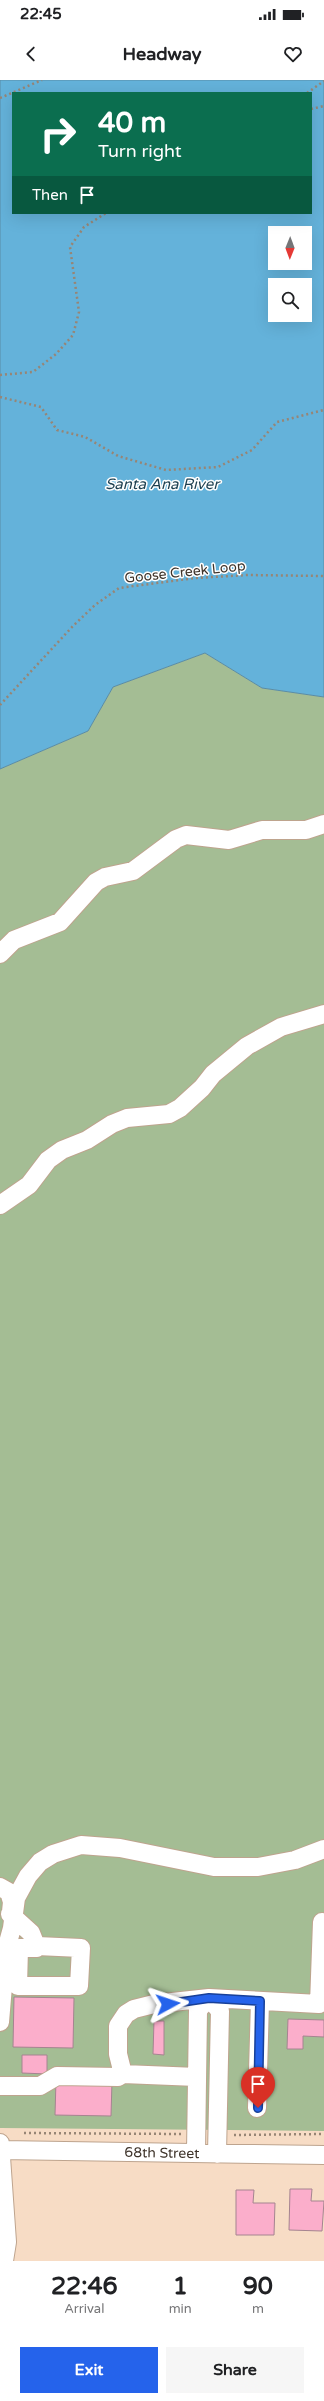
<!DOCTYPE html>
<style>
body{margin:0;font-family:"Varela Round",sans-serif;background:#f6f6f6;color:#202124;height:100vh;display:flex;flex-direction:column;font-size:15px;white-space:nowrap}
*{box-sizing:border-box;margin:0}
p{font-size:13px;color:#757577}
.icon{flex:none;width:22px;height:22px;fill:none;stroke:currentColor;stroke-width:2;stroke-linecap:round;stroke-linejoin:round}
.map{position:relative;height:2181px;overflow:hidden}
.side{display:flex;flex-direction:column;background:#fff;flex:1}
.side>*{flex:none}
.guide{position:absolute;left:12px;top:12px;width:300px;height:122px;border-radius:0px;box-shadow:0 4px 16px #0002;background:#0b6e4f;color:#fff;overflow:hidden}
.needle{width:26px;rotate:181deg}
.fabs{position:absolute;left:268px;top:146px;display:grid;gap:8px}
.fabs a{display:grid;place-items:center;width:44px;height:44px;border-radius:0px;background:#fff;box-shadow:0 4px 16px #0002;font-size:20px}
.pin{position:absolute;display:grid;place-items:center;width:34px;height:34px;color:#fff;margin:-41px -17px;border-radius:50% 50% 50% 0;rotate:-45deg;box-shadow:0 0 4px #0007}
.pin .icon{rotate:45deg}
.me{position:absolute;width:44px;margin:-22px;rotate:85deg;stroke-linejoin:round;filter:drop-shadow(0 0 3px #0008)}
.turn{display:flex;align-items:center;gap:14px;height:84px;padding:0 20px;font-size:18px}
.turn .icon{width:52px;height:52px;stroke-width:2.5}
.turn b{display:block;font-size:28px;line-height:34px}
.then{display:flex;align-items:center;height:38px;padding:0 20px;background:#0003;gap:8px;font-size:15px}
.eta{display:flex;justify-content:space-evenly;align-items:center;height:68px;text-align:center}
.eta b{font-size:24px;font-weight:700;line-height:28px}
.cta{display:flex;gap:8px;margin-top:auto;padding:8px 20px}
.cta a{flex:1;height:46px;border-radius:0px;background:#2563eb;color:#fff;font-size:16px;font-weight:700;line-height:46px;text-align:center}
.cta a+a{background:#f6f6f6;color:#202124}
.status{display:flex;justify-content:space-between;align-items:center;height:28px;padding:0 20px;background:#fff;direction:ltr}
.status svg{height:11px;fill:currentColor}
header{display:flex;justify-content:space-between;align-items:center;height:52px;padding:0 20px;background:#fff;font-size:18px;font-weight:700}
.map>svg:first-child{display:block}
</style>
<div class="status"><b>22:45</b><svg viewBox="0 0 49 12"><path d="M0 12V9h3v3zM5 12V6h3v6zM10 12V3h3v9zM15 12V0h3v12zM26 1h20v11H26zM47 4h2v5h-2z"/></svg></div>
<header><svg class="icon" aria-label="back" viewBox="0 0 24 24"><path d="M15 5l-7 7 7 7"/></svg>Headway<svg class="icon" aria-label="heart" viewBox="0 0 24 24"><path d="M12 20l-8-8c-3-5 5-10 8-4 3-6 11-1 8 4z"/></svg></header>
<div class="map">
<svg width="324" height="2181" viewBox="0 0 324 2181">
<rect width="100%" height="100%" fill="#f7dcc5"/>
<path fill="#a4bd94" d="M205 573 262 608 324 617V2051L0 2048V689L88 651 113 607Z"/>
<path fill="#64b2da" stroke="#598ca5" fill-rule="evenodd" d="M0 0H324V617L262 608 205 573 113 607 88 651 0 689ZM13 13H311V133H13ZM275 153H305V183H275ZM275 205H305V235H275Z"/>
<path fill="#fbaecb" stroke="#a58490" d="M14 1917 74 1918 73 1968 13 1967Z
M288 1939 324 1940V1957L303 1956V1969H287Z
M154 1941H164V1975L153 1974Z
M22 1975H47V1994L22 1993Z
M56 2000 112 2001 111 2036 55 2035Z
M290 2109H312L311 2121H324L322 2151 289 2150Z
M236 2110H254L253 2123H275L274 2155H236Z"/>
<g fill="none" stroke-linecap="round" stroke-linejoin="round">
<defs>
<path id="minor" d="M0 874 14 860 60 842 96 802 105 797 133 791 176 759 186 755 229 760 262 750H306L324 744
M0 1125 29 1105 48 1080 62 1070 87 1060 112 1044 127 1038 169 1034 180 1028 202 1008 213 994 247 966 281 947 324 934
M0 1807 9 1812 12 1822 11 1832
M10 1834 31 1853 37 1868H19L18 1906H79L81 1868 37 1866
M0 1942 6 1870 12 1848 16 1818 28 1796 40 1782 53 1774 81 1765 120 1768 214 1787H258L295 1780 324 1769
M123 1994 197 1997
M0 2006H40L57 1996 118 1997 123 1994 118 1974V1946L126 1934 134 1929 154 1924 209 1918 319 1924 322 1842
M257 2028 260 1921
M0 2063 7 2162 4 2181
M1 2070 324 2075
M196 2073 198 1930 209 1918 220 1931 217 2074"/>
</defs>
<use href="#minor" stroke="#bea48e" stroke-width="20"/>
<path stroke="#978575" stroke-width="2.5" stroke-dasharray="2 3" stroke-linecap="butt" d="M307 13 324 1
M0 18 42 0
M311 29 324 26
M0 295 33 292 56 274 73 255 79 232 70 167 84 147 106 133
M0 317 41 327 57 350 85 357 118 376 166 390 218 387 252 370 277 342 324 330
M0 625 72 547 95 525 119 508 195 498 248 495 324 496
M24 2053 181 2054
M234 2055 324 2054"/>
<use href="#minor" stroke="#fff" stroke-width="18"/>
</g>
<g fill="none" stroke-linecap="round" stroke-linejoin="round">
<defs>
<path id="route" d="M168 1924 209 1918 260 1921 258 2028"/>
</defs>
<use href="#route" stroke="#184099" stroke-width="10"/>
<use href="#route" stroke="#2563eb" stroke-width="7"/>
</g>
<g text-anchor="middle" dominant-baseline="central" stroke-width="3" stroke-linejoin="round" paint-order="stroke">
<g font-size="14" fill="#3e332a" stroke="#fff">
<text transform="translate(185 492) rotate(-6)">Goose Creek Loop</text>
<text transform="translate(162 2073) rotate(1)">68th Street</text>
</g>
<g font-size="15" font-style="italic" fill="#1c3f50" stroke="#fff">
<text x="162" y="404">Santa Ana River</text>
</g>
</g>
</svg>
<div class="fabs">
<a><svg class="needle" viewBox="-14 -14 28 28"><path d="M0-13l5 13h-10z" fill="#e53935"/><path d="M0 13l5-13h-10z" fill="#757577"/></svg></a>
<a><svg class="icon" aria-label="search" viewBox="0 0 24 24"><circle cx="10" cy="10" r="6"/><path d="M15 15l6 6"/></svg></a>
</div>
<div class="pin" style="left:258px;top:2028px;background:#d93025"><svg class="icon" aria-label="arrive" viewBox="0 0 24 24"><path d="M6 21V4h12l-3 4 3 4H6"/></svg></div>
<svg class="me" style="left:168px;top:1924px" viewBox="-20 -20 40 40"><path d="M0-17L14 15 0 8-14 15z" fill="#2563eb" stroke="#fff" stroke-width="4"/></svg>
<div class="guide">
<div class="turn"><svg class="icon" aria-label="right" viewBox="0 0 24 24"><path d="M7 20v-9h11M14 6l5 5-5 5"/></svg><div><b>40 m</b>Turn right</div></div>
<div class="then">Then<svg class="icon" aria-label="arrive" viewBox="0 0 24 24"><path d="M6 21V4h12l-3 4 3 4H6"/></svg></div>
</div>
</div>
<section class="side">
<div class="eta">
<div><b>22:46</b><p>Arrival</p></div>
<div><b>1</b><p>min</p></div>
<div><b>90</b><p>m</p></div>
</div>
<div class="cta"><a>Exit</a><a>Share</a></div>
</section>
